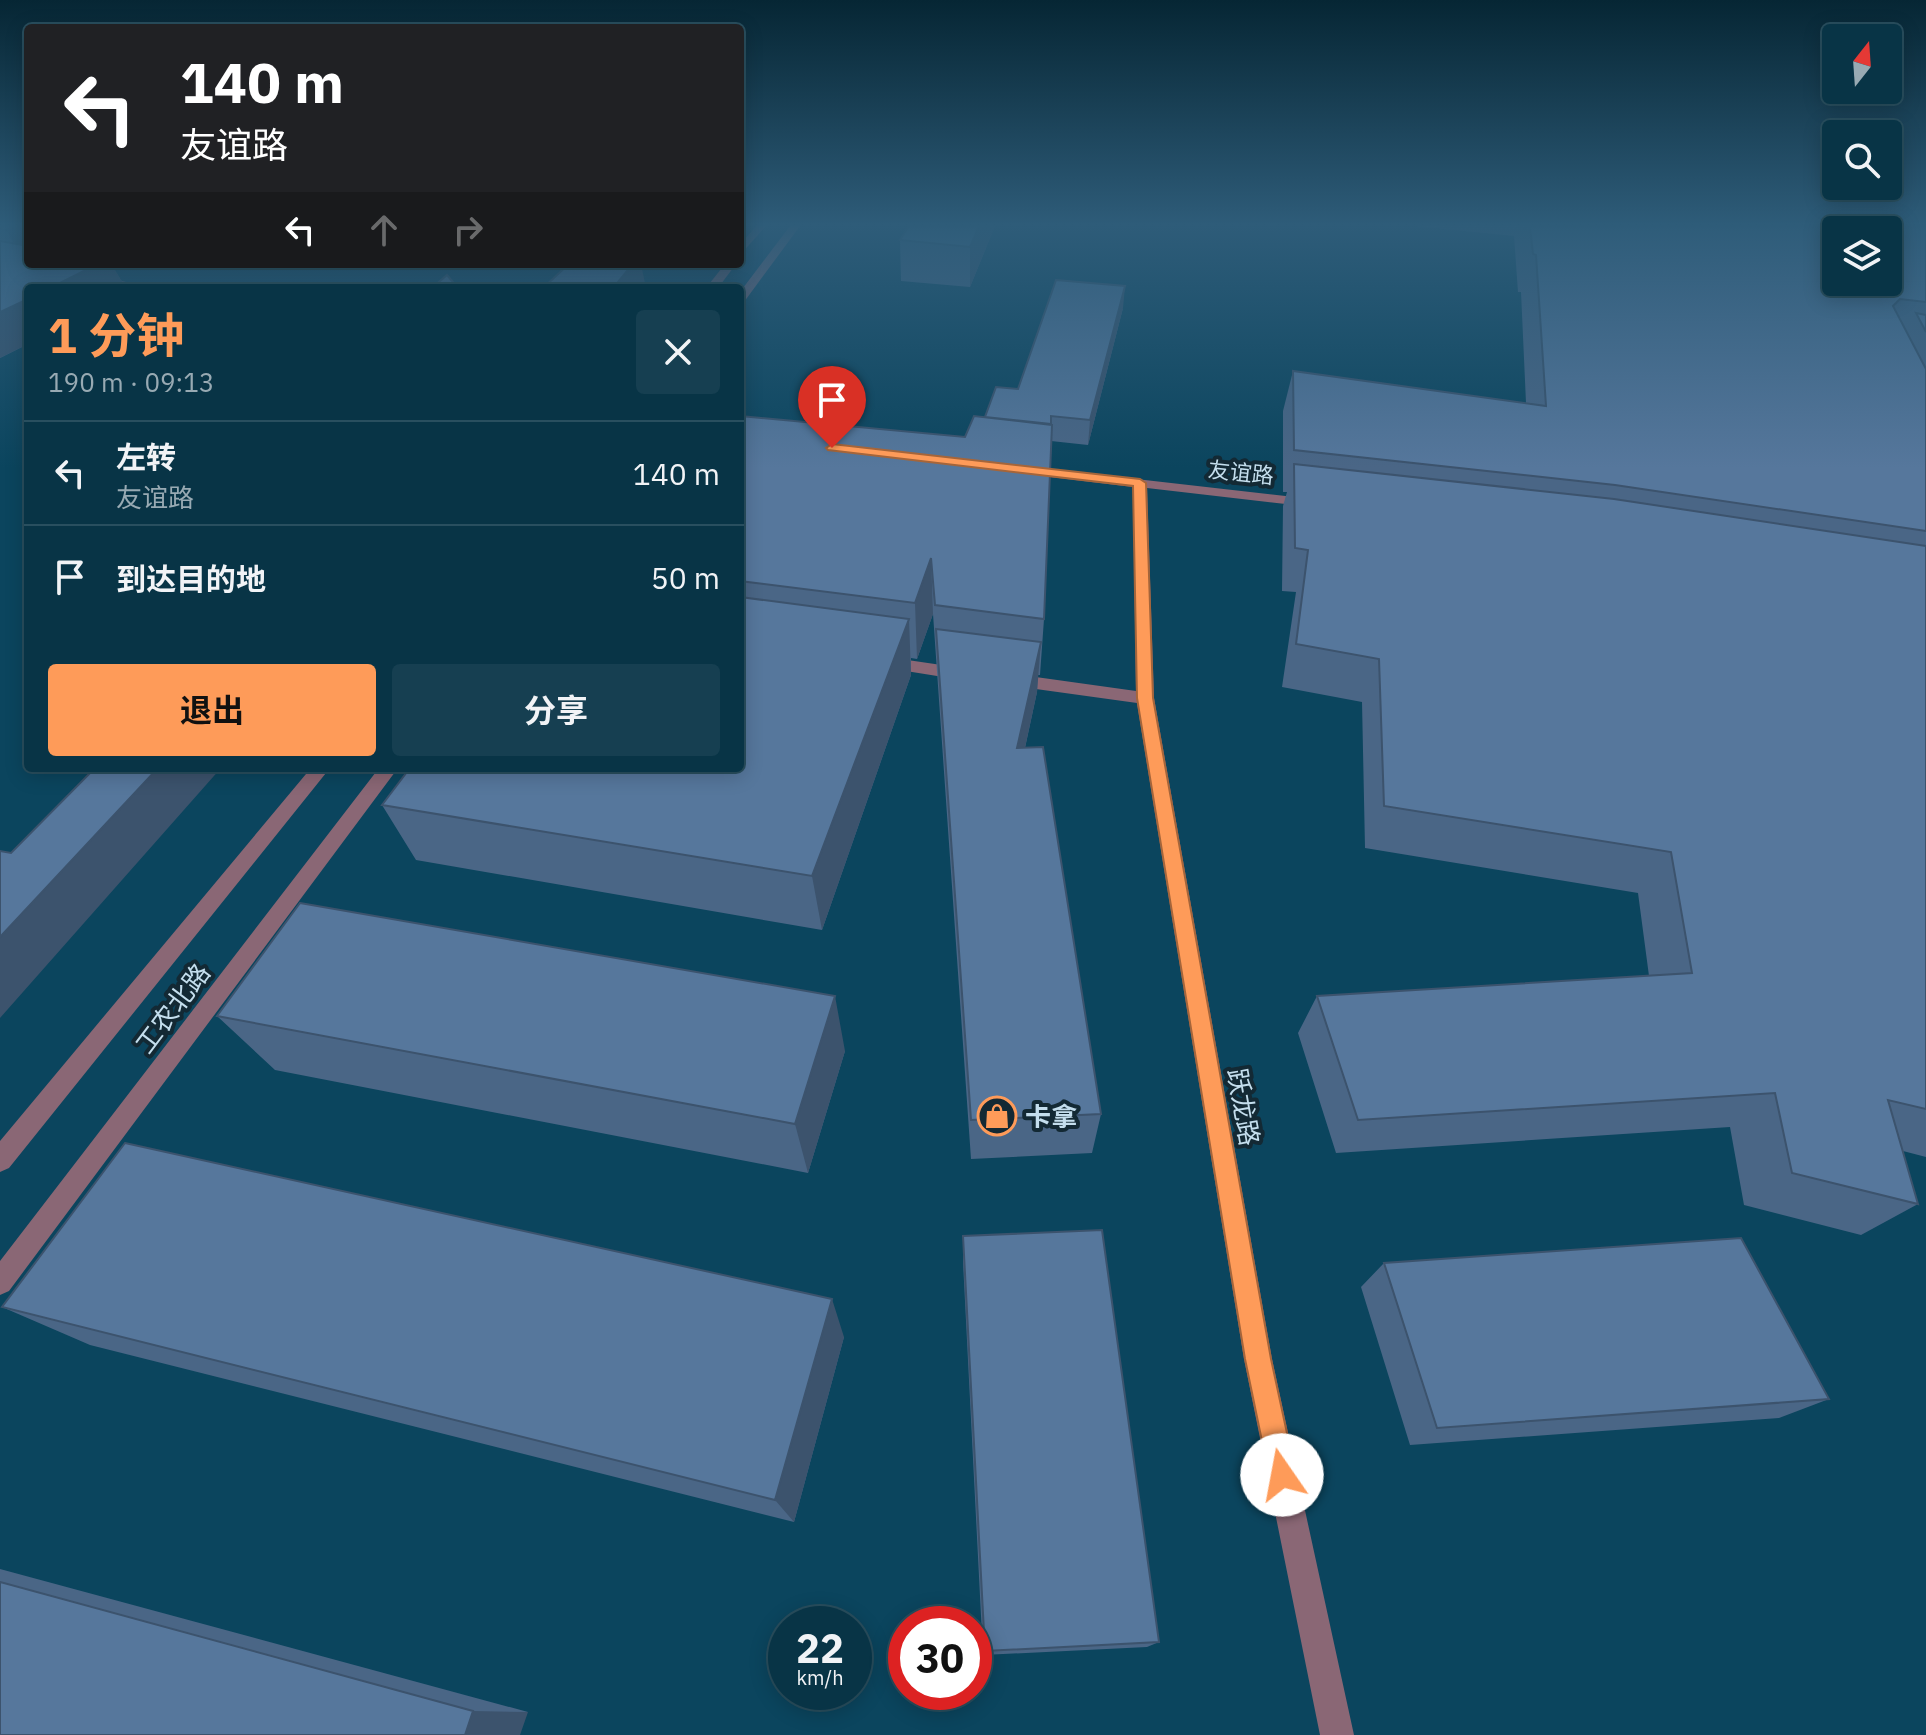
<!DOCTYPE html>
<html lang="zh">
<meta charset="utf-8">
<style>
body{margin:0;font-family:"IBM Plex Sans","Noto Sans SC",sans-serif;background:#163f51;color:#f1f3f6;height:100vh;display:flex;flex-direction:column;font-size:30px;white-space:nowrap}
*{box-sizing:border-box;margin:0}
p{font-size:26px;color:#98aab3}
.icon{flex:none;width:44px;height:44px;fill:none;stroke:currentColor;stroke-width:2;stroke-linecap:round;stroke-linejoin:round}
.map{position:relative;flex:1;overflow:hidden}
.details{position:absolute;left:24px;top:284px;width:720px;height:488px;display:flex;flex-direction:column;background:#083446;border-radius:8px;box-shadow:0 4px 20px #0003,0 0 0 2px #294f5f}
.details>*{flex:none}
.top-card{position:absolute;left:24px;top:24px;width:720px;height:244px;border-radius:8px;box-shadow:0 4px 20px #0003,0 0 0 2px #294f5f;background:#202124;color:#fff;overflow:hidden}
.needle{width:52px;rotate:17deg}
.buttons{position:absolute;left:1822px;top:24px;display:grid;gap:16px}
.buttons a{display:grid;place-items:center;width:80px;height:80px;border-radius:8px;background:#083446;box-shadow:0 4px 20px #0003,0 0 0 2px #294f5f;font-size:40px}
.speed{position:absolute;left:768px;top:1606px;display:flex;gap:16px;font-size:40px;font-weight:700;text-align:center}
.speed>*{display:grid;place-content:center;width:104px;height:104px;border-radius:50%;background:#083446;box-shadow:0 4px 20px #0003,0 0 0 2px #294f5f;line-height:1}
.speed small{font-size:20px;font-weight:400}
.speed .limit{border:12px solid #d22;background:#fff;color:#111}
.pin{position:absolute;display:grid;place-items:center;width:68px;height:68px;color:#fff;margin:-82px -34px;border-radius:50% 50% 50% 0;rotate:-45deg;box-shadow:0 0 8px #0007}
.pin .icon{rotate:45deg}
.me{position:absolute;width:88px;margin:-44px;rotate:348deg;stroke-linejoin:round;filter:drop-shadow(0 0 6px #0008)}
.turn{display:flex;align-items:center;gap:28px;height:168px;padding:0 24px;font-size:36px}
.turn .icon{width:104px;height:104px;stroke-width:2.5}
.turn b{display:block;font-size:56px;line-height:68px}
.lanes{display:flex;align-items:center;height:76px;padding:0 24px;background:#0003;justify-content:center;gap:40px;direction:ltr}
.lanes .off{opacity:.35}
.round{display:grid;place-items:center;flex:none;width:84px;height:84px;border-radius:8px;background:#163f51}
.overview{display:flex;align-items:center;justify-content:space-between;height:136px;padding:0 24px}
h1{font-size:48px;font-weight:700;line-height:60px;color:#fe9b59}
.action{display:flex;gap:16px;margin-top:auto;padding:16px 24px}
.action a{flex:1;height:92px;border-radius:8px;background:#fe9b59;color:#111;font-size:32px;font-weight:700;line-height:92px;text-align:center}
.action a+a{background:#163f51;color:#f1f3f6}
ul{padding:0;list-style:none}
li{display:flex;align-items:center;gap:24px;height:104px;padding:0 24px;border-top:2px solid #294f5f}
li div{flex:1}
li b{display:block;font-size:30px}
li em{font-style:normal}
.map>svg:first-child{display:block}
</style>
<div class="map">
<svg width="1926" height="1735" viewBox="0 0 1926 1735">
<rect width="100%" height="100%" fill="#0b455e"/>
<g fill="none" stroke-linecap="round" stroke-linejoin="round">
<path fill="#8a6775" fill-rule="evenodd" d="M756 226H766L740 255V245Z
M790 226H800L744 302 740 303V292Z
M725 264H736L718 288H706Z
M97 277 144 285 150 288 93 282 92 280Z
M1022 466 1312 499 1319 503 1312 507 1147 488 1154 698 1272 1359 1354 1735H1320L1244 1359 1137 703 1014 686 1005 680 1014 674 1136 691 1133 487 1017 473V467Z
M887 657 962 668 971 674 962 680 881 667V659Z
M311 768H330L9 1168 0 1172V1141Z
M379 768H398L9 1291 0 1295V1261Z"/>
</g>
<path fill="#4a6686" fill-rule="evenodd" d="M0 226H28V264H111L126 288H28V344L0 358Z
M995 226 970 287 901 281 900 240Z
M1414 226H1926V1157L1903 1151 1918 1204 1861 1235 1744 1205 1730 1127 1336 1153 1298 1033 1317 996 1649 976 1638 893 1365 848 1362 702 1282 687 1296 592 1282 591 1283 506 1287 492H1283V411L1293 371 1526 403 1521 292H1518L1514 236ZM1836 230H1888L1836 282Z
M1123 308 1088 445 1051 441 1044 619 1040 675H1038L1037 692 1025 748 1101 1114 1092 1153 971 1159 933 614 917 659 911 658V675L822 930 416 860 382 805 740 768V416L965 437 985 417 1018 389Z
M217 1016 845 1051 808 1173 275 1070Z
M963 1236 1159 1642 1147 1647 983 1655 963 1262Z
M1384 1263 1829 1399 1779 1418 1410 1445 1361 1287Z
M2 1307 844 1337 794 1522 90 1345Z
M0 1569 528 1712 0 1735Z"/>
<path fill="#3c536d" d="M15 226H28V261L26 262 6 230Z
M979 226H995L970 287V247Z
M98 264H111L126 288H50Z
M633 264H641L646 288H613Z
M1125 286 1123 308 1088 445 1090 420Z
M28 299V344L0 358V312Z
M931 558 933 614 917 659 915 603Z
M909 619 911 675 822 930 812 876Z
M1041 642 1037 692 1014 798 1017 748Z
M158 768H221L0 1018V937Z
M835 996 845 1051 808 1173 795 1124Z
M832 1299 844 1337 794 1522 775 1500Z
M473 1711 528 1712 520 1735H465Z"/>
<path fill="#56779c" stroke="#3c536d" stroke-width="2" d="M0 226H15L6 230 0 229Z
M909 226H979L970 247 900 240Z
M1530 226H1844L1846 230H1836V282H1888V230H1861V226H1926V302L1900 299 1893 306 1926 369V531L1615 485 1294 450 1293 371 1546 406 1536 255 1533 254Z
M0 241 28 246V264H98L50 288H28V299L0 312Z
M569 264H633L613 288H543Z
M447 275 458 288H432Z
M1056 280 1125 286 1090 420 1051 416V424L985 417 996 387 1018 389Z
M1916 313 1926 315V332Z
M740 416 965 437 974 416 1052 425 1044 619 935 605 931 558 915 603 740 581Z
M1294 464 1614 499 1926 546V1109L1888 1100 1918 1204 1792 1173 1775 1093 1358 1120 1317 996 1692 973 1671 852 1384 806 1379 659 1296 644 1308 550 1295 548Z
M740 597 909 619 812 876 382 805 410 768H740Z
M936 629 1041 642 1017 748 1043 747 1101 1114 971 1120Z
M95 768H158L0 937V851L11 853Z
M300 903 835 996 795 1124 217 1016Z
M125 1143 832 1299 775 1500 2 1307Z
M1102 1230 1159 1642 985 1651 963 1236Z
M1741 1238 1829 1399 1437 1428 1384 1263Z
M0 1582 473 1711 465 1735H0Z"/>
<linearGradient id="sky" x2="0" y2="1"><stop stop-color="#062634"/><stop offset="0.48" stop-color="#2e5c79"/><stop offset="1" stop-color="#2e5c79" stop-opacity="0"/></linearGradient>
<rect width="1926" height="468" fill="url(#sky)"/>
<path fill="#fe9b59" stroke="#a5653a" stroke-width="2" d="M832 444 1140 479 1146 483 1153 698 1271 1359 1296 1475 1292 1484 1282 1488 1273 1484 1269 1475 1245 1359 1137 698 1133 486 828 450 826 448Z"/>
<defs>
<symbol id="shop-ring" viewBox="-11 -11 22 22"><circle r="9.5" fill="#132934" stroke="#fe9b59" stroke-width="1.5"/><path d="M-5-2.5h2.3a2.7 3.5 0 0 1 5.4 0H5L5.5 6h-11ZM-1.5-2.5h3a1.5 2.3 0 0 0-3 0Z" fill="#fe9b59"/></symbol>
</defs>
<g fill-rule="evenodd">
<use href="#shop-ring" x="975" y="1094" width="44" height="44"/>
</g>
<g text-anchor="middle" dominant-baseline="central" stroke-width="8" stroke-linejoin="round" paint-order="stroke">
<g font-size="22" fill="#c4deed" stroke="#132934">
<text transform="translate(1241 472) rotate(6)">友谊路</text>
</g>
<g font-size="26" fill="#c4deed" stroke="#132934">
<text transform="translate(172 1008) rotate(-53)">工农北路</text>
<text transform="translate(1244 1107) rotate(80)">跃龙路</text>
</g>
<g font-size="26" font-weight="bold" fill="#c4deed" stroke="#132934" text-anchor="start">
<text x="1025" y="1116">卡拿</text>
</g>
</g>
</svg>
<div class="buttons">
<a><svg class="needle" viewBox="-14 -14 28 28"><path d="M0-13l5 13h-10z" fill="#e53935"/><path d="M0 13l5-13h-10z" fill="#98aab3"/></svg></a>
<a><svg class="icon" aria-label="search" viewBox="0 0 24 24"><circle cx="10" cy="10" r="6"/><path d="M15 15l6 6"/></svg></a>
<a><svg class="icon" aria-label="layers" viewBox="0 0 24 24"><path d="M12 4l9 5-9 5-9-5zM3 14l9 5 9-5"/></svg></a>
</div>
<div class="speed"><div>22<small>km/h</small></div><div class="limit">30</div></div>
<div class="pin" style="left:832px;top:448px;background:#d93025"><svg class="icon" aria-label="arrive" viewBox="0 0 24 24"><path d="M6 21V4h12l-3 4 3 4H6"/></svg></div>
<svg class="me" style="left:1282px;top:1475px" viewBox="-20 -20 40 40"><circle r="19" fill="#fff"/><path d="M0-13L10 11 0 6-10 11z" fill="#fe9b59"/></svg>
<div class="top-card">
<div class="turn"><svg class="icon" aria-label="left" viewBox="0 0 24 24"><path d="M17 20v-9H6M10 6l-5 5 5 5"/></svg><div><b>140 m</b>友谊路</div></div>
<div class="lanes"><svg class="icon" aria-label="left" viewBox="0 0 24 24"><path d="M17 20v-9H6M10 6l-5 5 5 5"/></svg><svg class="icon off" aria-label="ahead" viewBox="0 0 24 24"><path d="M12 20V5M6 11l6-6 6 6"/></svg><svg class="icon off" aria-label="right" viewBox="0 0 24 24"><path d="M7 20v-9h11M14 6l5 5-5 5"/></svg></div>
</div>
<section class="details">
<div class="overview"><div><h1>1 分钟</h1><p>190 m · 09:13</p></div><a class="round"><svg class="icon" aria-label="close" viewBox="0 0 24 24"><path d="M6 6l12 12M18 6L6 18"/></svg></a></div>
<ul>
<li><svg class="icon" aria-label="left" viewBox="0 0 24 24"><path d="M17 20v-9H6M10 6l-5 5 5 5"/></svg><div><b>左转</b><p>友谊路</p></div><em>140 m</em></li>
<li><svg class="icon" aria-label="arrive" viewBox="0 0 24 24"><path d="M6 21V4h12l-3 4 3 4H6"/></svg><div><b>到达目的地</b></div><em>50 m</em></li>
</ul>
<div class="action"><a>退出</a><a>分享</a></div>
</section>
</div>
